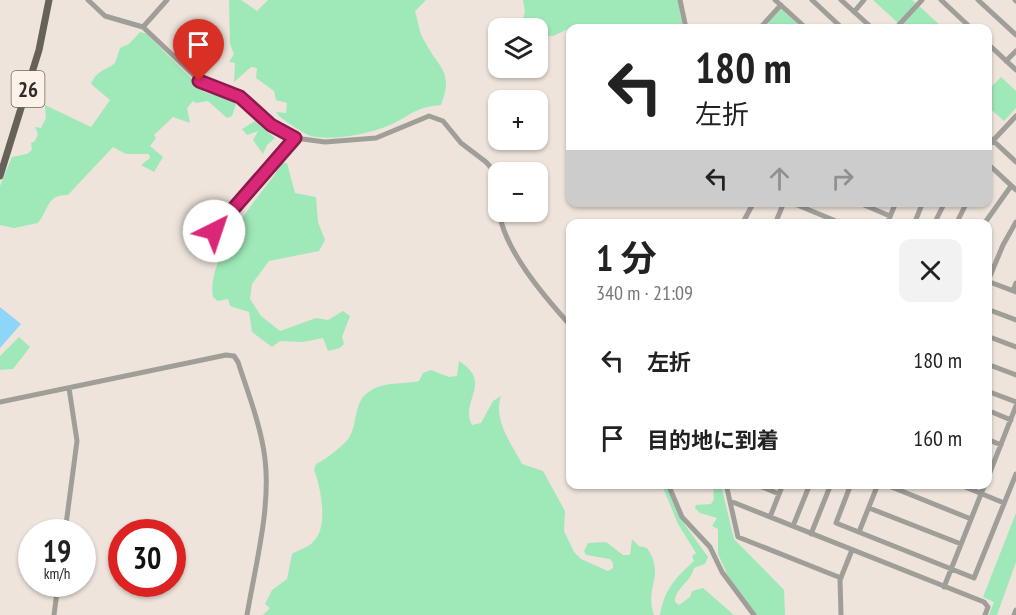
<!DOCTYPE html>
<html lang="ja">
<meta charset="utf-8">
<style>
body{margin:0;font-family:"PT Sans Narrow","Noto Sans JP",sans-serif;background:#f2f2f2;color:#222;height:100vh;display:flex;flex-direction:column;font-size:22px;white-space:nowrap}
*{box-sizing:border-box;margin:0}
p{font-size:20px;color:#767676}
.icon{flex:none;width:33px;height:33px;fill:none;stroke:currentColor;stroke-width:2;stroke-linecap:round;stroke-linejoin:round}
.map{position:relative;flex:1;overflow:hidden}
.sheet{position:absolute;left:566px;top:219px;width:426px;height:270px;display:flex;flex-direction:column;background:#fff;border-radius:12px;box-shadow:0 2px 4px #0004}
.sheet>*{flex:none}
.banner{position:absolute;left:566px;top:24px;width:426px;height:183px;border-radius:12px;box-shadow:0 2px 4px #0004;background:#fff;color:#222;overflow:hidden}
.fabs{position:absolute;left:488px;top:18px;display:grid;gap:12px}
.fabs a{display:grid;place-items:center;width:60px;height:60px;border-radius:12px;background:#fff;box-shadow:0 2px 4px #0004;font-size:30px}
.speed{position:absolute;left:18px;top:519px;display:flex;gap:12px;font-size:30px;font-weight:700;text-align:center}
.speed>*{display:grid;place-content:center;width:78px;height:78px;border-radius:50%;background:#fff;box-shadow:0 2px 4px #0004;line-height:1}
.speed small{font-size:15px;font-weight:400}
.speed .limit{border:9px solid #d22;background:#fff;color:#111}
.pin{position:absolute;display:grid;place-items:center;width:51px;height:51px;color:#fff;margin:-62px -26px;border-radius:50% 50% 50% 0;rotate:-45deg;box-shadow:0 0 6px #0007}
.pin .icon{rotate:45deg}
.me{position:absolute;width:66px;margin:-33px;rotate:41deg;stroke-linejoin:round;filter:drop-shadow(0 0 4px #0008)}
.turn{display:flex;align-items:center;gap:21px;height:126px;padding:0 30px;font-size:27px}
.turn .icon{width:78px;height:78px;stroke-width:2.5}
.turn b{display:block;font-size:42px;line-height:51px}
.lanes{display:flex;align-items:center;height:57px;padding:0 30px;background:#0003;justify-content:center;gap:30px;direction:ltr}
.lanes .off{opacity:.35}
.round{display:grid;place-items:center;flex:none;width:63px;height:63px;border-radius:12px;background:#f2f2f2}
.head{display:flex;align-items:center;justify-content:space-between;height:102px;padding:0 30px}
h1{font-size:36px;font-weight:700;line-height:45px}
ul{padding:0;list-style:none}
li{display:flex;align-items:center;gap:18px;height:78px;padding:0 30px}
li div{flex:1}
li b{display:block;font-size:22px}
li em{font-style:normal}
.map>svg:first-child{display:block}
</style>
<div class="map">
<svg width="1016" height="615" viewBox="0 0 1016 615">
<rect width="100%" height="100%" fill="#eee4db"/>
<path fill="#9fe8b8" d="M229 0H241L257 11 268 0H426L415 11C418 21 419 33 425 42 439 69 454 71 441 105 415 107 412 115 390 125 369 134 333 141 311 136 304 134 285 121 279 116L276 112 286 113 287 103 276 100 274 91 256 78 257 68 251 67 234 82 235 63 229 62 234 54 230 44Z
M523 0H678L683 28H570L553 36 537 35V28H527L522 22 525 12Z
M873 0H912L916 3 898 23Z
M919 6 943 28H904L901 26Z
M781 9 801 27 772 28 768 23Z
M140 32 147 34 204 92 234 101 236 104 232 116 227 118 208 101 196 103 193 101 187 108 190 123 173 117 154 135 156 138 150 146 163 157 154 172 141 165 150 158 149 154H126L113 147 68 195C47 194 49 209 38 223L14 228 0 225V186L12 157 27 154 32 150 31 143 35 141 38 134 35 127 41 128 46 118 45 105 91 127 110 100 91 84C97 70 105 71 115 63L120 48 129 44Z
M1001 77 1016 91V108L1004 121 987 106V91Z
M255 121 275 138 267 145 263 154 253 140 258 131 247 135 242 129Z
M281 163H287L295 193 316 197 318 222 325 240 319 251 269 261 252 284 250 299 261 316 280 331 316 318 328 320 343 311 350 316 342 337 344 344 340 348 328 351 323 338 303 342 280 341 272 347 252 332 249 312 230 306 228 299 218 301 213 297C206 259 254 202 276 173L277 166Z
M19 337 30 347 13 369 0 370V356Z
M459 361C494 383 459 401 472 425L481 423 493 401 501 396C493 420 511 443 522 464L543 471 565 511 564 531 574 552 581 559 608 571 613 568V563L610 559 586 555 584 551 588 543 606 542 623 555H630L632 539 639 546 647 548C666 576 644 586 654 615H263L270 608 265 604 272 590 287 579 292 554C298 550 309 547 313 542 329 528 321 487 314 470L316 464C324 461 344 445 349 438 358 424 353 401 370 391 386 381 401 385 419 381L423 373 431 370 449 377 457 376Z
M662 485H668L680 518 708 557 705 564 694 568C691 582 675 588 675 602L679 605 690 597 692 591 703 588 734 615H660C664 590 676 577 694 561L692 556 696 553 678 524Z
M713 485H721L734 539 784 590 785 615H755L728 576 718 554V529L712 526 717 518 700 513 695 508 696 505 711 504 714 499Z
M1016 513V562L997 615H989L994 602 983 597Z"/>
<path fill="#8dd5f9" d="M0 307 21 324 0 348Z"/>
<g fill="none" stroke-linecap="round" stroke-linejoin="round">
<path stroke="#a09e99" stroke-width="5" d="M88 0 105 16 143 27 199 80 240 97 271 125 295 138 325 142 376 138 429 116 443 121 461 143 486 162 495 172 498 182
M680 0 686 28
M775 0 806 28
M812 0 842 28
M841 0 872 28
M941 0 971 28
M978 0 1016 35
M1015 0 1016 1
M854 12 864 0
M143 27 167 0
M760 28 781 5
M896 28 922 0
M987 43 1016 70
M1006 61 1016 51
M987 135 1016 162
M987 147 1016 116
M987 163 1016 190
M790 202 843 224
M857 202 890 216
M499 212C505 251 544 296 570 325
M742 224 754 202
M775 224 784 202
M887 224 896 202
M914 224 923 202
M934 224 945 202
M956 224 967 202
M984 224 1011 186
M214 231 295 138
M987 281 1016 292
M988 281 1003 245 1016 222
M1013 291 1016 283
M987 309 1016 320
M987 336 1016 347
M987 364 1016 375
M987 391 1016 402
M0 402 226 355 234 356 238 362C248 393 261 426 265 459 271 508 255 567 247 615
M987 410 1011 420
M987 439 1001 445
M987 480 1016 406
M668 484 682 517 710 547 722 572 754 615
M726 484 738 537 841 578
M755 484 779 494
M851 484 836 523 974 578 1016 474
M884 484 971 519
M958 484 1004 503
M730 501 984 602 988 607 985 615
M869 508 961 544
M770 517 783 484
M793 526 810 484
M65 532 77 441 69 388
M859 532 878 484
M811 534 831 484
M944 587 985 484
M54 615 58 584
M841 615 840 580 852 550
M1014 615 1016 610"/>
<path stroke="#66625a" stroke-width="7" d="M0 176 39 50 49 0"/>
</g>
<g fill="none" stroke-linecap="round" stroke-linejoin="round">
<defs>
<path id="route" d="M199 81 240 97 271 125 295 138 214 231"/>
</defs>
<use href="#route" stroke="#8e194d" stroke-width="15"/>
<use href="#route" stroke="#db2777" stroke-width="10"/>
</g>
<g text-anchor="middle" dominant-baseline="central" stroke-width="6" stroke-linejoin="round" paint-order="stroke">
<rect fill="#fcf2e9" stroke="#6d6763" stroke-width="1.5" x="11.5" y="71" width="33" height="36" rx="4.5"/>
<g font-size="21" font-weight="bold" fill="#302c29">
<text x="28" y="89">26</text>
</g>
</g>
</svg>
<div class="fabs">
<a><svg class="icon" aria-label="layers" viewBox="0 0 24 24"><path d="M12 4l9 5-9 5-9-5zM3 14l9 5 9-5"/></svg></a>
<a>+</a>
<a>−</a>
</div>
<div class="speed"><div>19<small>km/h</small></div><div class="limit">30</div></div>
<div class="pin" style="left:199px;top:81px;background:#d93025"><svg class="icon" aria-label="arrive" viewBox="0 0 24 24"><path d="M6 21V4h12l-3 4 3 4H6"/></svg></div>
<svg class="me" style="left:214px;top:231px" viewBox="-20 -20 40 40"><circle r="19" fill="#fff"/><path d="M0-13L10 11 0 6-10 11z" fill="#db2777"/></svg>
<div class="banner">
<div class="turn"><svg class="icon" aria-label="left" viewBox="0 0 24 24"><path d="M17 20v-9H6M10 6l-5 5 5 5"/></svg><div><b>180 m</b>左折</div></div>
<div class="lanes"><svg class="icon" aria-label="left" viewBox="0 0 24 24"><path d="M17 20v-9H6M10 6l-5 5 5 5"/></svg><svg class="icon off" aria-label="ahead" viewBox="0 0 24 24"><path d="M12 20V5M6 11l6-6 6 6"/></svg><svg class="icon off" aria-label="right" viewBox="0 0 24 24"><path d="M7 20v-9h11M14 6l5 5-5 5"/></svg></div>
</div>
<section class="sheet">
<div class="head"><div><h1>1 分</h1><p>340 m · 21:09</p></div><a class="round"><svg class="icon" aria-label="close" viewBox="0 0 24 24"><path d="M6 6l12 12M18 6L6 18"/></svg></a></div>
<ul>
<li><svg class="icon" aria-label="left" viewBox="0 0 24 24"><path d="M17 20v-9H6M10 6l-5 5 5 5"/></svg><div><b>左折</b></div><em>180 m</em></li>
<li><svg class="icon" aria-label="arrive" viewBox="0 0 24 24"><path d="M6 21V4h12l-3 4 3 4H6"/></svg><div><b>目的地に到着</b></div><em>160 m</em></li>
</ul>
</section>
</div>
